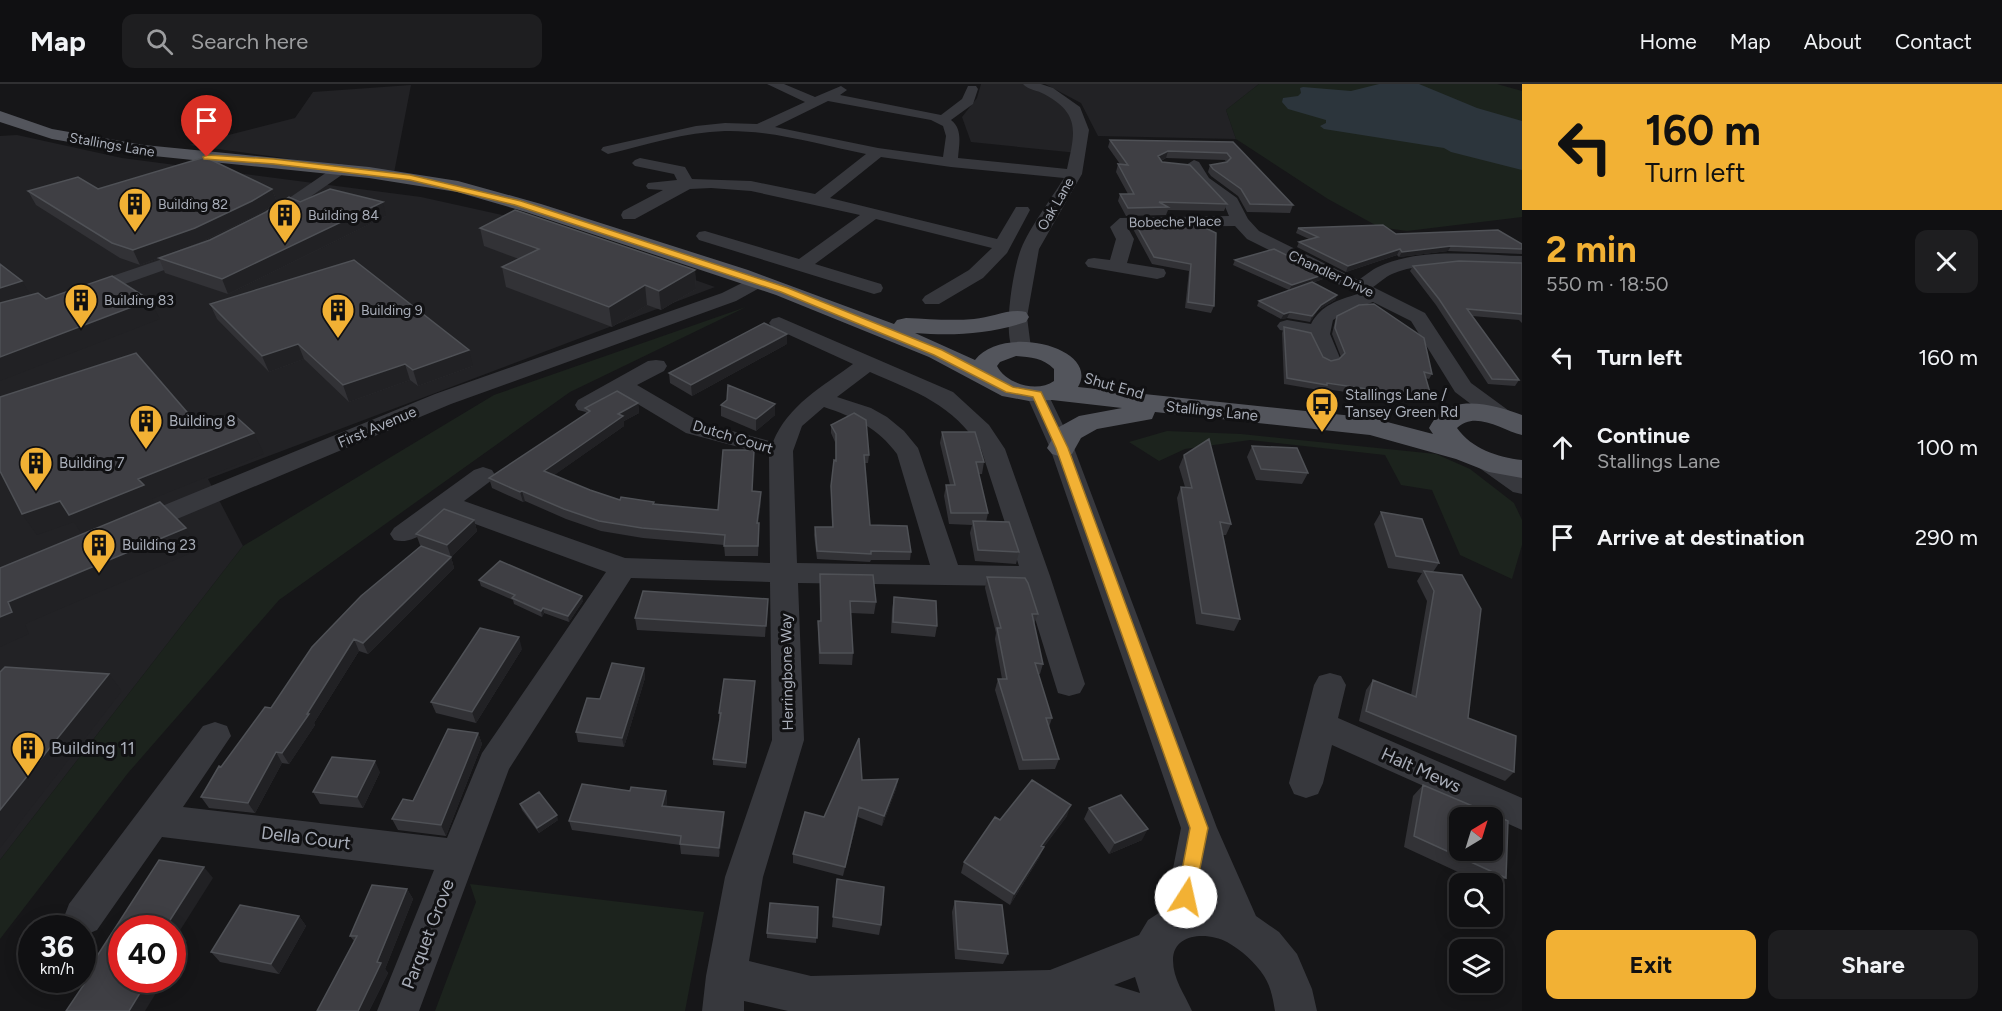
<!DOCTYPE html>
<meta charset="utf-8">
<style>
body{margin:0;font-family:Figtree,sans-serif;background:#1e1e20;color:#f1f3f6;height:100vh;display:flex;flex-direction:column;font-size:22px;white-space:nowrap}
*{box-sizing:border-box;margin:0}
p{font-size:20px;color:#9c9d9f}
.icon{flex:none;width:33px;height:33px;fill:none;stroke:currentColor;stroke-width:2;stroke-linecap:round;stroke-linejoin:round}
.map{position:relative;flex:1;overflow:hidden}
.sheet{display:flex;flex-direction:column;background:#101012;width:480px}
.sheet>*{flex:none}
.guide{background:#f2b134;color:#111;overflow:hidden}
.needle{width:39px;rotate:38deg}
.fabs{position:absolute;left:1449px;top:723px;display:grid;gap:12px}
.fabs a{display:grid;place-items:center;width:54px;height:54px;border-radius:12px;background:#101012;box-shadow:0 3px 15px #0003,0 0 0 2px #303032;font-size:30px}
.speed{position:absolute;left:18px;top:831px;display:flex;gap:12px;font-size:30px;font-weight:700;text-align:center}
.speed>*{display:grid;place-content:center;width:78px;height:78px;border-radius:50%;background:#101012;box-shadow:0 3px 15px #0003,0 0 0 2px #303032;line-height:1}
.speed small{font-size:15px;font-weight:400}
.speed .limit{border:9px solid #d22;background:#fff;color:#111}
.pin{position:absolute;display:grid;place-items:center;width:51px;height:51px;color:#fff;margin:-62px -26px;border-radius:50% 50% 50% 0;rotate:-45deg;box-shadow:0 0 6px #0007}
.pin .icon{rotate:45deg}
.me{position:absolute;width:66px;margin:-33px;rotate:10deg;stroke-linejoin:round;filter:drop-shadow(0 0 4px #0008)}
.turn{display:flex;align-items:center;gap:21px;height:126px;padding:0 24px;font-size:27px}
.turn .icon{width:78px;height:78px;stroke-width:2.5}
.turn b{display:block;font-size:42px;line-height:51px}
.round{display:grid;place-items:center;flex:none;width:63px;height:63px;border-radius:12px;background:#1e1e20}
.headline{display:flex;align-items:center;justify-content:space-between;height:102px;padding:0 24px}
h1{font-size:36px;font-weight:700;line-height:45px;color:#f2b134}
.button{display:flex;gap:12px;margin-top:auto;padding:12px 24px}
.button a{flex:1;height:69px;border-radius:12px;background:#f2b134;color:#111;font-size:24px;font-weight:700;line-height:69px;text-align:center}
.button a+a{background:#1e1e20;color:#f1f3f6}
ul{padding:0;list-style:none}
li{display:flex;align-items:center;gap:18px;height:90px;padding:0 24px}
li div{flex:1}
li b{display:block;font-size:22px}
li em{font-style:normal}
header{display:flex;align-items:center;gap:36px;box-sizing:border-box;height:84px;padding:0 30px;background:#101012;border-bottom:2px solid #303032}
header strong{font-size:28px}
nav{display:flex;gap:33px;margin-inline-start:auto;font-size:21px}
.search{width:420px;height:54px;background:#1e1e20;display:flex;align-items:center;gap:15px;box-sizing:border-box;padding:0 21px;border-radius:12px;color:#9c9d9f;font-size:22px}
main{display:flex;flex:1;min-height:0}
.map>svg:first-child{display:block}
</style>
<header>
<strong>Map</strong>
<div class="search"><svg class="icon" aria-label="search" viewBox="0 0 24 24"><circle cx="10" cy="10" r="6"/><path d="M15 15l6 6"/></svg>Search here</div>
<nav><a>Home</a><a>Map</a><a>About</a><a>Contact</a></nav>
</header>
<main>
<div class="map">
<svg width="1522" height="927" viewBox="0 0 1522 927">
<rect width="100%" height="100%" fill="#161618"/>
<path fill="#222225" d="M981 0H1029L1075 26 1078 69 971 58 962 33 977 14Z
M1045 0H1259L1226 26 1236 55 1098 52 1081 19Z
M411 1 394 89 189 61 295 34 313 8Z
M17 51 122 74 421 113 525 136 715 203 208 395 243 462 0 776V52Z"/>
<path fill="#1c231d" d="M1259 0H1497L1522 7V133L1407 147 1379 143 1328 115 1236 55 1226 26Z
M746 223 570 308 279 516 128 689 0 855V776L243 462 494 311Z
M1167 347 1241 350 1436 370 1470 385 1514 419 1522 436V461L1512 495 1460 471 1432 406 1401 401 1385 371 1250 356 1185 365 1159 377 1129 358Z
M470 800 704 828 685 927H435L476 818Z"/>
<path fill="#2c353c" d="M1379 0H1419L1477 24 1522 37V86L1451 68 1444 64 1324 45 1320 42 1326 39V36L1288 25 1282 18 1283 14 1298 12 1301 9 1300 4 1303 3 1351 7Z"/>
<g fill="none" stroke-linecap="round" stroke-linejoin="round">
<path fill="#37383d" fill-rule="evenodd" d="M767 0H784L815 13 841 2 847 6 840 11 941 31 962 15 968 2H976L978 5 973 20 951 36C963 45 959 61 958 74L1067 85C1075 48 1081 30 1044 10 1037 6 1028 6 1023 0H1041L1053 4 1080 23 1089 46 1082 90 1039 165 1027 233 1031 264 1028 268 1021 270 1014 268C1002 251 1013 185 1021 165 1030 143 1051 115 1064 94L951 83 881 73 830 114 997 155 1016 123H1028L1030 126 1007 169 983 194 939 220H925L922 216 925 212 969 186 992 164 876 135 815 180 881 200 883 204 881 208 874 210 699 156 696 152 699 148 705 147 799 175 860 131 751 107 711 104 690 105 635 135H623L621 131 623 127 663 106 648 105 646 102 648 99 677 96 674 90 635 82 632 79 635 76 640 74 685 83 692 95 751 97 815 110 866 70C820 61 773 46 725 47 685 48 646 61 608 70L601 66 603 63 696 42 725 39 757 40 805 18ZM828 17 931 36 943 42 946 52 943 73 878 64 775 43Z
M1194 76 1199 78 1209 94 1237 114 1248 135 1259 147 1358 196C1365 192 1371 186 1378 183 1420 163 1476 171 1522 172V182C1484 182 1428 175 1392 190 1385 193 1379 199 1373 203L1425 229 1471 299 1512 329 1515 334 1512 339 1504 341 1496 339 1455 308 1411 237 1373 218 1348 227 1333 236 1330 250 1340 274 1336 278 1329 280 1322 278 1310 252 1280 246 1277 242 1280 238 1287 236 1311 240C1321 221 1338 216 1358 210L1247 155 1235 142 1130 143 1128 144 1134 155 1127 179 1164 185 1166 189 1164 193 1157 195 1088 183 1085 179 1088 175 1094 174 1110 176 1116 155 1110 143 1120 134 1229 132 1224 120 1197 100 1186 81Z
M341 80 346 82 349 85 346 88 271 140H259L257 136 336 82Z
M195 164 201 165 204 169 201 173 91 212H77L74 208 77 204Z
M758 191 765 193 767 197 765 201 736 217 451 320 146 448 137 451 128 448 124 442 128 436 435 310 722 209Z
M779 233 953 308 989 341 1005 365 1050 492 1085 600 1080 609 1069 612 1058 609 1025 502 798 499 804 656 763 793 749 877 811 892 1050 886 1139 851 1148 836 1165 825 1181 744 1050 364 1026 310 1029 305 1037 303 1045 305 1048 310 1074 364 1217 744 1256 832 1279 848 1297 870 1312 905 1317 927H1275C1273 915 1271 903 1264 892 1255 878 1241 866 1227 858 1209 848 1173 848 1173 876 1173 895 1184 909 1192 927H788L744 917V927H702L706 892 725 793 772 656 770 498 631 494 509 685 419 927H377L434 786 162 753 97 846 83 852 82 844H69L64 833 69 820 203 642 215 638 227 642 231 652 183 723 447 754 482 669 606 488 448 430C432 442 415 462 394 456L390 450 394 444 474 386 483 383 492 386 495 391 492 396 464 417 625 474 770 479 769 371 686 349 621 310 586 328 578 326 575 321 578 316 648 277 656 276 664 277 667 282 664 287 637 301 702 339 773 358C788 321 822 303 853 280L772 243 769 239 772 235ZM870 288C916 308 953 320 981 365L1019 482 958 481 918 364 904 347 887 333 871 324 837 313ZM824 323C854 333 878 344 897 370L930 481 797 479 793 367 802 342ZM1206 805 1210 815H1205ZM1135 893 1140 909 1114 901Z
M1487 371 1496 373 1522 390V410L1513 408 1478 383 1475 378 1478 373Z
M1330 589 1341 592 1346 601 1338 634 1522 714V746L1332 661 1323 699 1318 710 1306 714 1294 710 1289 699 1314 601 1319 592Z"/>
<path fill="#53555c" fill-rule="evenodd" d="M0 27 52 45 144 61 369 83 458 97 541 120 748 186 894 240 897 236 906 234C929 235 951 237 974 235 991 234 1009 224 1026 228L1029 233 1026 238C989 250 954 252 915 249L975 276C1003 239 1101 264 1078 303L1372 334 1433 350 1429 344C1432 339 1435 333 1440 329 1462 311 1499 323 1522 331V351C1502 346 1475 326 1457 344 1472 365 1497 373 1522 376V394L1489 388 1456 375 1370 351 1155 328 1152 335 1097 345 1081 354 1072 370 1062 373 1052 370 1047 364 1059 343 1079 332 1122 324 1052 316 1029 317 1002 312 929 273 776 211 526 128 457 108 369 94 144 71 52 55 0 38ZM1016 272C1031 273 1043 274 1054 285V297C1037 309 1006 300 997 282L1000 278Z"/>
</g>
<path fill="#323236" d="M1110 56 1233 58 1293 121 1290 129 1247 128 1238 112 1211 92 1208 88 1210 81 1226 78 1225 76 1166 74 1161 77 1162 78 1227 120 1224 127 1168 126 1166 131 1126 132 1118 117 1120 110H1128L1116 88 1118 80H1120L1108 63Z
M98 105H272L277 118 257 131 201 158 140 181 120 174 36 121 28 107Z
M300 118 386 132 228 210 165 189 159 174 210 156Z
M1135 139H1195L1214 222 1211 229 1185 224 1189 187 1152 180 1133 145Z
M480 144 695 186 696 205 661 226 647 221 612 243 506 203 502 183 519 175 484 162Z
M1298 144 1396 150 1522 165V170L1448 167 1399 173 1397 171 1346 188 1297 163 1299 158 1309 155 1296 149Z
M1235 176 1323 195 1312 199 1337 211 1335 216 1318 226 1310 238 1287 234 1281 235 1257 222 1259 217 1289 206 1233 181Z
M1522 179V239L1519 236 1472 232 1519 296 1515 302 1488 300 1436 221 1410 187 1413 182Z
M210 220 473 282 418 302 410 296 349 318 304 275 269 288 217 235Z
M1337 232 1432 290 1429 295 1426 294 1431 312 1428 317 1392 315 1326 305 1325 307 1284 300 1282 249 1284 243 1323 273 1331 277 1339 275 1341 273 1332 250 1335 237Z
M787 260 692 312 670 299 669 289Z
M638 319 639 329 624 337V342L554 391 590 406 620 416 654 418V420L718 426 754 366 752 407 761 418 758 439 759 449 758 472H725L724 461 643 454 601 447 566 435 525 417 523 418 492 404 489 394 586 330 585 324Z
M775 320V331L756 347 721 332V321Z
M831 341 869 371 868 379H865L870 441 911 468 910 476H871L870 478 817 475 814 451 815 443H832L831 410 834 376 836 377 835 358 831 349Z
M942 348 984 378 982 390H979L988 429 986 438 1019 468 1016 480 975 477 970 449 972 441 949 440 944 412 946 401H950L940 359Z
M1252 362 1308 389 1302 400 1256 396 1247 373Z
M1184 371 1231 440 1226 451H1223L1240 535 1234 547 1196 540 1177 414 1181 403H1185L1179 383Z
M1381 428 1439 479 1433 488 1468 634 1514 688 1505 697 1359 637 1366 606 1373 596 1411 611 1427 517 1417 497 1422 489 1388 484 1374 440Z
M474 436 477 447 451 473 454 484 368 570 359 567 314 639 315 641 289 680 282 679 255 729 209 724 201 713 221 683 271 624 421 462 420 461 416 450Z
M820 490 876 518 874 530 851 529 853 569 852 581 819 580 818 548V537H820Z
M987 493 1038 530 1034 540 1043 580 1040 590H1038L1052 634 1049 643 1059 675 1055 685 1019 686 995 606 998 595H1002L995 555 996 549 985 504Z
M479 496 583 517 569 538 544 529 542 533 514 520 513 516 481 502Z
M894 513 937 542 935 553 891 549 892 525Z
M768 515 765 553 637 546 635 534Z
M522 565 476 639 436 629 431 618Z
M644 584 645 594 624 663 578 658 576 648 600 615Z
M755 597 746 684 713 681V675L720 635H719V629Z
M478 649 482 660 446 752 398 746 392 735 413 717Z
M380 688 363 724 320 720 313 708Z
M862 696H898L896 705 882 742 858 733 843 792 793 779V770L824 733Z
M1423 701 1506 794 1494 804 1492 803V800H1484L1404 763 1413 712Z
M630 707H666L667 717 666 723 724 738 719 773 681 770 680 761 572 746 569 737Z
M520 720 558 736 539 749 522 726Z
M1089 724 1142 756 1109 770 1084 735Z
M1067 732 1043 764 1039 774 1010 821 961 789 964 778 1000 736Z
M837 795 881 841 879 851 832 843Z
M407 805 413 815 385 885 388 889 369 927H317L354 857 350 852Z
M955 817 1008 870 1003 880 955 875 952 828Z
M818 823 816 859 767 854V849Z
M299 832 306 842 279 890 220 878 211 868Z"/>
<path fill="#212124" d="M1168 67 1166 74 1156 79 1158 72Z
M272 105 277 118 257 131 201 158 140 181 133 166Z
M383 118 386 132 228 210 222 195Z
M1451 162 1448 167 1399 173 1402 168Z
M1400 165 1397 171 1346 188 1348 182Z
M695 186 696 205 661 226 659 207Z
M1325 190 1323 195 1289 206 1292 201Z
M22 197 33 215 0 226V204Z
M645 201 647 221 612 243 609 223Z
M1337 211 1335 216 1318 226 1310 238 1312 232 1321 221Z
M150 216 160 235 0 297V273Z
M1290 228 1287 234 1281 235 1284 230Z
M787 250V260L692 312 691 301Z
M298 260 304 275 269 288 262 272Z
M469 266 473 282 418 302 413 286Z
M405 280 410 296 349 318 343 301Z
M638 319 639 329 624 337V342L546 397 544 387 618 330Z
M775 320V331L756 347V335Z
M254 349 264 370 152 415 156 422 83 452 74 438 37 451 22 430 60 417 138 395Z
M522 407 525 417 523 418 520 408Z
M761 408V418L757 449V439Z
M474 436 477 447 451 473 447 461Z
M186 444 198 466 25 540 29 550 0 563V533L8 518Z
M451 473 454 484 368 570 363 559Z
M582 512 583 517 569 538 568 532Z
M768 515V526L765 553 766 542Z
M543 524 544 529 542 533 541 527Z
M519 553 522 565 476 639 472 628Z
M354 555 359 567 314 639 315 641 289 680 282 669Z
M644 584 645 594 624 663 622 654Z
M109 590 122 607 0 764V726Z
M755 597V603L746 684V679Z
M478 649 482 660 446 752 441 741Z
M276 668 282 679 255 729 248 719Z
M375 677 380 688 363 724 357 713Z
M898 695 896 705 882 742 884 732Z
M666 707 667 717 664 732 662 722Z
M1071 721 1067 732 1043 764 1039 774 1010 821 1014 810 1041 762Z
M859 723 858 733 843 792 845 783Z
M724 728V738L719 773V764Z
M557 731 558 736 539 749 537 744Z
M1148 745 1142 756 1109 770 1115 759Z
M204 783 213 794 179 848 187 857 172 881V844H165Z
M407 805 413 815 385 885 388 889 369 927H358Z
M299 832 306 842 279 890 271 880Z
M148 896H164L145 927H129Z"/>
<path fill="#3f3f44" stroke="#4f5156" stroke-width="1.5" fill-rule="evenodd" d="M1110 56 1233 58 1293 121 1250 120 1241 105 1213 85 1210 81 1227 78 1231 74 1227 69 1168 67 1158 72 1162 78 1190 81 1227 120 1159 118 1168 123 1128 124 1120 110H1134L1118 80 1128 81Z
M205 73 272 105 252 117 195 144 133 166 112 159 28 107 78 93 98 105Z
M330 105 383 118 222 195 159 174 210 156 266 128 289 113 300 118Z
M515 126 695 186 659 207 645 201 609 223 502 183 539 165 480 144Z
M1135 139H1195L1216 149 1214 222 1188 218 1191 180 1154 173Z
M1383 141 1396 150 1498 146 1522 160V165L1451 162 1402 168 1400 165 1348 182 1299 158 1318 153 1298 144Z
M1274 165 1325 190 1292 201 1235 176Z
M354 176 469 266 413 286 405 280 343 301 298 260 262 272 210 220Z
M1459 177 1522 179V230L1467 225 1519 296 1492 295 1439 215 1413 182Z
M0 180 22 197 0 204Z
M112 192 150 216 0 273V219L38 209 46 215Z
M1312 198 1337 211 1321 221 1312 232 1290 228 1284 230 1259 217Z
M1374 220 1424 254 1432 290 1424 288 1431 312 1395 309 1327 299V301L1287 294 1284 243 1311 249 1323 273 1331 277 1339 275 1345 269 1335 244 1337 232 1359 221Z
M764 239 787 250 691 301 669 289Z
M136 269 199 342 233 330 254 349 138 395 144 401 69 431 60 417 22 430 0 387V313Z
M728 301 775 320 756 335 721 321 727 316Z
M617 307 638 319 618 330 623 332 544 387 590 406 620 416 621 413 654 418 653 420 718 426 723 366H754L752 407 761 408 757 439H759L758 462H724L725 451 642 444 599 437 564 425 522 407 520 408 489 394 590 327 585 324Z
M854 329 866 336 869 371H864L870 441 907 442 911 468 871 467V470L817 467 815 443H833L831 402 834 376 836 377V350L831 341Z
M942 348H975L984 378H976L988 429H951L946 401H955Z
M1209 355 1231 440 1220 438 1240 535 1202 529 1181 403 1192 404 1184 371Z
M1252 362 1297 364 1308 389 1261 385Z
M160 418 186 444 8 518 12 528 0 533V484Z
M444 425 474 436 447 461 416 450Z
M1381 428 1422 435 1439 479 1396 472Z
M973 437 1009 438 1019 468 978 466Z
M421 462 451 473 363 559 354 555 307 630H309L282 669 276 668 248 719 201 713 219 682 221 683 265 623 271 624 312 563 361 512Z
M500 477 582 512 568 532 543 524 541 527 512 514 515 511 479 496Z
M1424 487 1462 491 1481 525 1468 634 1516 652 1514 688 1366 627 1373 596 1416 613 1434 507Z
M820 490 873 491 876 518 850 517 853 569H820L818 537H821Z
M987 493 1025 494 1028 499 1038 530H1032L1043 580 1035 579 1052 634H1046L1059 675 1023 676 998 595H1007L997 544H1001Z
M643 507 768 515 766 542 635 534Z
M894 513 936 517 937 542 893 538Z
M480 544 519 553 472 628 431 618Z
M612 579 644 584 622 654 576 648 587 614 600 615Z
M5 583 109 590 0 726V588Z
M724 595 755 597 746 679 713 675 721 629H719Z
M448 645 478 649 441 741 392 735 403 715 413 717Z
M859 654 862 696 898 695 884 732 859 723 845 783 793 770 805 728 824 733Z
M332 673 375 677 357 713 313 708Z
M1032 696 1071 721 1041 762 1044 763 1014 810 964 778 995 733 1000 736Z
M582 700 630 707 631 703 666 707 662 722 724 728 719 764 680 760 681 752 569 737Z
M1423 701 1508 737 1506 794 1414 752ZM1460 734H1492V766H1460Z
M539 708 557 731 537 744 520 720Z
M1121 711 1148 745 1115 759 1089 724Z
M159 776 204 783 165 844H122V896H148L129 927H66L93 887 88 886Z
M837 795 884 803 881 841 833 833Z
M372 801 407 805 377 878 381 879 358 927H317L357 852H350Z
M955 817 1002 821 1008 870 958 865Z
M770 819 818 823 817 854 767 849Z
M240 821 299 832 271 880 211 868Z
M172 846 177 847 172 855Z"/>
<path fill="#f2b134" stroke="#9d7322" stroke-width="1.5" d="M207 71 274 75 410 91 521 117 788 204 942 266 1013 303 1041 308 1068 364 1208 744 1193 819 1186 822 1179 819 1177 813 1190 744 1056 364 1033 313 1006 308 934 271 781 208 515 121 410 96 274 80 204 75 203 73Z"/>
<defs>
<symbol id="building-pin" viewBox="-11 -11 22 30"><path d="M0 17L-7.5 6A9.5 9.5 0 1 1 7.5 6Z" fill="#f2b134" stroke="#111113"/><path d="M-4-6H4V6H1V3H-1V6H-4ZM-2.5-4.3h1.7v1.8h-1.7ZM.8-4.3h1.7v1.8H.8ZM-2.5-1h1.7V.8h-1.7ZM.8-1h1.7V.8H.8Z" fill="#111"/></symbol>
<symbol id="bus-pin" viewBox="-11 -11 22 30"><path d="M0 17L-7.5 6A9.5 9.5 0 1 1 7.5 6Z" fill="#f2b134" stroke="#111113"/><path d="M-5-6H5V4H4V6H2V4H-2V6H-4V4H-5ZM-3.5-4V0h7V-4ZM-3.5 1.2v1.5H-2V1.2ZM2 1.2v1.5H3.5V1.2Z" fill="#111"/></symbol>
</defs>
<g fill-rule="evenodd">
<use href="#building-pin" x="116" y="101" width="38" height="52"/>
<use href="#building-pin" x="266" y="112" width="38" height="52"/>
<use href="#building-pin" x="62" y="197" width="38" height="52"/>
<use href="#building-pin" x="319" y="207" width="38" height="52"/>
<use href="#bus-pin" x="1303" y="301" width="38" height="52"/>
<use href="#building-pin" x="127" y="318" width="38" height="52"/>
<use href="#building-pin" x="17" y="360" width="38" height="52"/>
<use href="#building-pin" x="80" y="442" width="38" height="52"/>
<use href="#building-pin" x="9" y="645" width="38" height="52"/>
</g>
<g text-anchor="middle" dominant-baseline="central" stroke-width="6" stroke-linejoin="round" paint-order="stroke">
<g font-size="14" fill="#a8adb8" stroke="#111113">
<text transform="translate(112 61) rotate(10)">Stallings Lane</text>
<text transform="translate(1056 120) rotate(-60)">Oak Lane</text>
<text transform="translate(1175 138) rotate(-1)">Bobeche Place</text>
<text transform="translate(1331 190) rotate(25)">Chandler Drive</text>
</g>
<g font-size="14" fill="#a8adb8" stroke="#111113" text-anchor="start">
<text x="158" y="120">Building 82</text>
<text x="308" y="131">Building 84</text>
<text x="104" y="216">Building 83</text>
<text x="361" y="226">Building 9</text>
</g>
<g font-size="15" fill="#a8adb8" stroke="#111113">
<text transform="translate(1114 302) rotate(16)">Shut End</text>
<text transform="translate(1212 327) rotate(6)">Stallings Lane</text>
<text transform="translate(377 343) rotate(-23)">First Avenue</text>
<text transform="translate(733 353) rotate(17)">Dutch Court</text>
<text transform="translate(787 588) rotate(-91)">Herringbone Way</text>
</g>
<g font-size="15" fill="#a8adb8" stroke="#111113" text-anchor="start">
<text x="1345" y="311">Stallings Lane /<tspan x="1345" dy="17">Tansey Green Rd</tspan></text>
<text x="169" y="337">Building 8</text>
<text x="59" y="379">Building 7</text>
<text x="122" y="461">Building 23</text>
</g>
<g font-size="18" fill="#a8adb8" stroke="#111113" text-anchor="start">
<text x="51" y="664">Building 11</text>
</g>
<g font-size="18" fill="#a8adb8" stroke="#111113">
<text transform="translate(1421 686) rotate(24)">Halt Mews</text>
<text transform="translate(306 754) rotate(7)">Della Court</text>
<text transform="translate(428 850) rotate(-69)">Parquet Grove</text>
</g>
</g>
</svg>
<div class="fabs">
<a><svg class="needle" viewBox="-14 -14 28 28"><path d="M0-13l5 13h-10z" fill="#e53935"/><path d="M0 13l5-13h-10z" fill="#9c9d9f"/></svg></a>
<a><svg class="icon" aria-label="search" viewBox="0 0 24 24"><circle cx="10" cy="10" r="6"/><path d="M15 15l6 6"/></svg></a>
<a><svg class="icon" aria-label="layers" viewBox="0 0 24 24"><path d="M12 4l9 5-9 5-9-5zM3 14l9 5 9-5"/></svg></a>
</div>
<div class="speed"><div>36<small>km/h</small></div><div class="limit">40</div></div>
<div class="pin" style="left:207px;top:73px;background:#d93025"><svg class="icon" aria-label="arrive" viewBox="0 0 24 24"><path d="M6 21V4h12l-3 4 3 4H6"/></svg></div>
<svg class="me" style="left:1186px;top:813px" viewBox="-20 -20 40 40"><circle r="19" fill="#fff"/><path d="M0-13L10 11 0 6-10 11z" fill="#f2b134"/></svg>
</div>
<section class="sheet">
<div class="guide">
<div class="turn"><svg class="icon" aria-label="left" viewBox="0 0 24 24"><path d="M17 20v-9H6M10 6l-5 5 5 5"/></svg><div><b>160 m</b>Turn left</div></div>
</div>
<div class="headline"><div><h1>2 min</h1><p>550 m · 18:50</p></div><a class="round"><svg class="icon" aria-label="close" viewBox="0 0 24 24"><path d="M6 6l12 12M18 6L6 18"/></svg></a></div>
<ul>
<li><svg class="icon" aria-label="left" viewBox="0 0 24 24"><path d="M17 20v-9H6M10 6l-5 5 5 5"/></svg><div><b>Turn left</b></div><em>160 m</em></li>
<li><svg class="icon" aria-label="ahead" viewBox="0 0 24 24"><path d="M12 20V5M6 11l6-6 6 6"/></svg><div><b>Continue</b><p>Stallings Lane</p></div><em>100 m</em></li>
<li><svg class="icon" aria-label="arrive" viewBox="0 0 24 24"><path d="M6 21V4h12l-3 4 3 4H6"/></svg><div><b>Arrive at destination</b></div><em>290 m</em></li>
</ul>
<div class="button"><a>Exit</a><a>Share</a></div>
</section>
</main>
